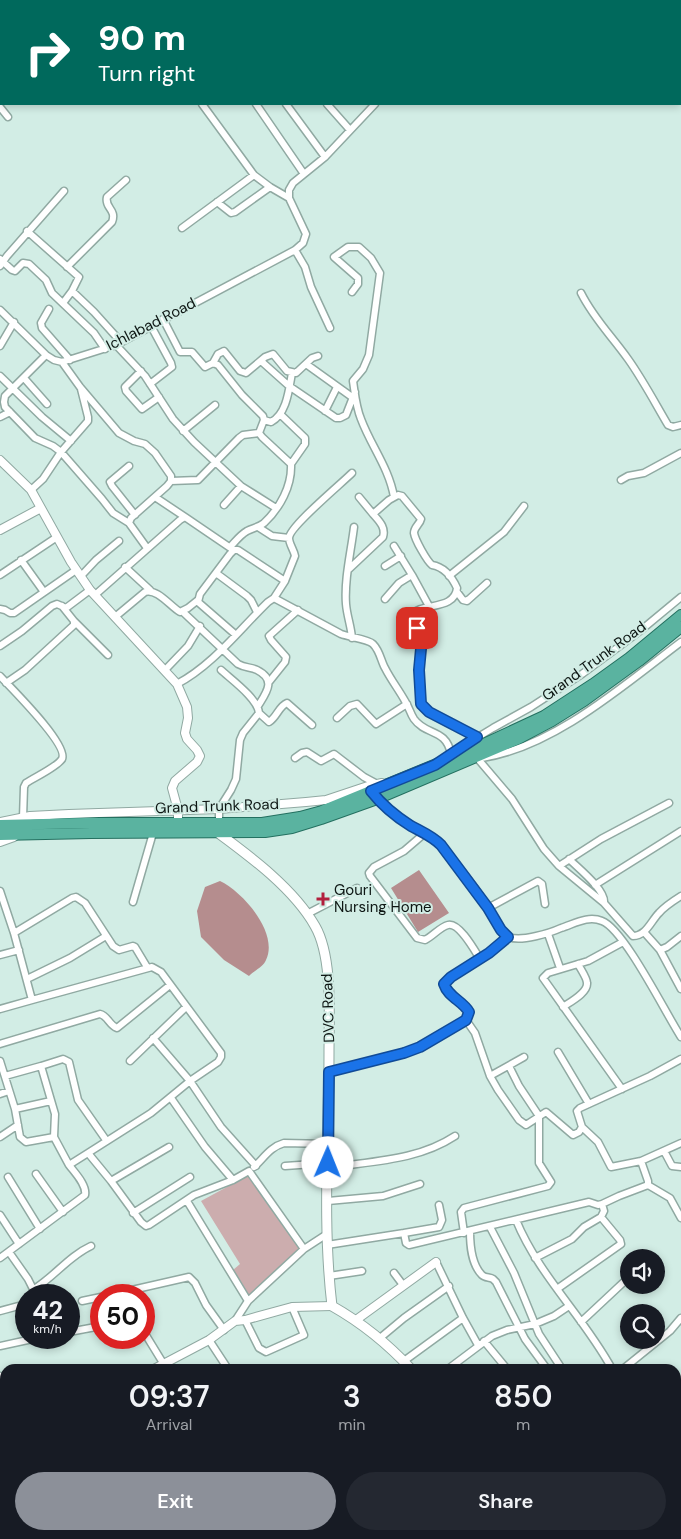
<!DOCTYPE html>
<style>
body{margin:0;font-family:"DM Sans",sans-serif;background:#242831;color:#f1f3f6;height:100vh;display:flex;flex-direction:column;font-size:19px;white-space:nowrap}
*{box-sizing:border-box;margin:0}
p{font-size:16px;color:#9ea1a6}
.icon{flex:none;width:28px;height:28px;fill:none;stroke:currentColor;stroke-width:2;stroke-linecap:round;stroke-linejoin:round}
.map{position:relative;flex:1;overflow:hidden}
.sheet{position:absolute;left:0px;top:1364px;width:681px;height:176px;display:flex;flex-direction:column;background:#171b24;border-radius:15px 15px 0 0;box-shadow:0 2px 8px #0003}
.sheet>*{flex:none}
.guide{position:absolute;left:0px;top:0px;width:681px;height:105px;box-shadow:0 2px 8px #0003;background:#00695c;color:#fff;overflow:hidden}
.buttons{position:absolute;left:620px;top:1249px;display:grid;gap:10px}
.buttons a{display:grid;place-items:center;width:45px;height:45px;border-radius:50%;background:#171b24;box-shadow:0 2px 8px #0003;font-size:25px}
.speed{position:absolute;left:15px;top:1284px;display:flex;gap:10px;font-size:25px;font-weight:700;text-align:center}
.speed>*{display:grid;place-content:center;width:65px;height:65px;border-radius:50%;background:#171b24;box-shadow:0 2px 8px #0003;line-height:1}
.speed small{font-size:12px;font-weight:400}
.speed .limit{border:8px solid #d22;background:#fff;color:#111}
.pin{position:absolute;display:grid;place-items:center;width:42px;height:42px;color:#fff;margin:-21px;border-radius:10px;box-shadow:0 2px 8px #0006}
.me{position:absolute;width:55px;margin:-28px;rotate:1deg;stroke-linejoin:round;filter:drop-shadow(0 0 4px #0008)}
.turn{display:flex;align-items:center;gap:18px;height:105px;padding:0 15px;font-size:22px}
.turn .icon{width:65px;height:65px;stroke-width:2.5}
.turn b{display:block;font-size:35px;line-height:42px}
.eta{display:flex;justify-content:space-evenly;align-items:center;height:85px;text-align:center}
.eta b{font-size:30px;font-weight:600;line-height:35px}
.button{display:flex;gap:10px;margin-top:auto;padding:10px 15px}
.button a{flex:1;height:58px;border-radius:30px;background:#8c9099;color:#fff;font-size:20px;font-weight:600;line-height:58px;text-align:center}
.button a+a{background:#242831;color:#f1f3f6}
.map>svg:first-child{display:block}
</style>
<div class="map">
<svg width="681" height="1539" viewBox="0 0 681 1539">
<rect width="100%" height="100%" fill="#d2ede5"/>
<path fill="#ccadae" d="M249 1175 300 1249 249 1295 233 1270 240 1264 201 1201Z
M5 1481V1535H77L79 1539H0V1484Z
M175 1535H414L417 1539H170Z
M433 1535H562L570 1539H428Z"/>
<path fill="#b58d8e" d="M419 870 449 913 418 932 391 888Z
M220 881C243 892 279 933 266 960 264 966 254 971 249 976L224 960 201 937 197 911 205 887Z"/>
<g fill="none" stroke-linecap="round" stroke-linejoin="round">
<defs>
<path id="minor" d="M227 0 229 1
M184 1 186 0
M417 1 418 0
M473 1 474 0
M680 8H681
M680 69 681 68
M202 104 254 175 270 187 289 198
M256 104 304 174
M286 104 325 157
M327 104 350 130
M0 107 8 117
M217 202 231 213 235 212 270 187
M182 228 254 175
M27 231 79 277 72 291 63 303
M295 250 305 267 311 287 330 328
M0 259 12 270 15 271 23 263 29 264 46 280 52 293 94 333 105 349
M0 266 7 256 64 191
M67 267 112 222C117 209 104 208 107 197L126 180
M72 291 94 312 121 342
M352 292 358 284V278L334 257 348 247H359L371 258 380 273 369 355 363 369 353 381C355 394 356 407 361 419 371 446 389 468 394 497
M581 293C594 319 611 335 628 359 643 380 655 403 668 425L673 427 681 425
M49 309 41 323 42 328 70 360
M0 310 46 355 54 360 62 362 116 345 295 250 303 243 306 234 289 198V190L293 183 325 157 375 104
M163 319 180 352H192L205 367 213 363 218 365 242 395 263 416 264 420 259 433 262 437 291 464C292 486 280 508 264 523 259 527 253 528 247 531 240 535 235 542 230 547
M116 345 145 376 173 419 194 442 241 486 276 508
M0 346 14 322
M46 355 5 396 4 402 5 407 35 438 53 446 61 452 102 499 113 513 129 523
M261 361 289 386 336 418H340L346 415 355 392
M62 362 80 387 119 433 134 441 145 444 155 453 171 476V481L167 486 131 518 129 523 147 548
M213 363 218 354 224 351 240 371 246 373 265 357 273 354 287 371 296 373 312 358 318 356
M306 364 352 397
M141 371 125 387 126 391 142 409 159 397
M0 376 42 417 71 441
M24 378 47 404
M150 384 172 367 171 363 151 326
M325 411 337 387
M280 414 305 438V444L291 464
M0 417 10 412
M264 420 271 422C287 414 289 389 292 373
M183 431 215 405
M129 466 110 482 112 486 135 515
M621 480 628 476 644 473 681 453
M171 481 198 480 239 438 243 435 259 433
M31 490 43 479 61 452 88 421V417L81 389
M155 497 185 517
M359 497 373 514 389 500 398 495 402 496 421 519C420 524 414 527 414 533 415 540 427 561 432 565 444 567 452 577 457 588 455 611 420 602 412 615L422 638 419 670 421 687 420 698 424 707 429 712 477 737
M224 505 241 486
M258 527 272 536 289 538
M394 546 412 575 430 608
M21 560 44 592
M385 566 401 556
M125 567 150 590
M349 569 383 537C386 527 379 521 373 514
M216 573 247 596 251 600 257 612
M0 575 57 537
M81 576 96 560 119 541
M449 576 504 532 524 506
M457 592 463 600 467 601 487 583
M95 595 180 520 185 517 232 549
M274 598 285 581 295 556C294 550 289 544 289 538 289 527 342 483 352 473
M385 599 399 583 412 575
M0 609 5 610 10 613H14L76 570
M183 612 238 664C245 668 251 667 257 670 277 680 266 693 258 706
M115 617 145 592C157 588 170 606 180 612L188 608 198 600
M74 621 108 655
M236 635 198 602 200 594 230 554 234 550H238L285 581
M352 638C351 626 347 616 346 604 344 579 351 552 354 527
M0 646 22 631 52 606 57 604 66 608 90 590
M165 670 188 646 200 626
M0 676C10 687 69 745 62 759 57 767 35 777 26 783L24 787 23 818
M269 682 285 662 286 657 271 640 269 636 298 610
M6 683 25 670 74 625V621L62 606
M177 684C213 665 239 630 268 602L274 598 341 634C349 637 368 639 373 644 380 651 381 661 385 668 391 680 399 690 405 701 409 707 410 713 414 719 426 736 446 728 451 754
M259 713 269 722C277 717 279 706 287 703L312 725
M337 718 350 706 357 704 376 724 407 704
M450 754 493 728 531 707 582 674 640 631 681 597
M295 758 302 753 307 752 321 761 334 754 364 777 377 784
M482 758C554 747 624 685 681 642
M478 759 512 799 544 849 559 866 604 903 633 936C646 936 651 921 659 913 665 906 673 901 681 896
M377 798 401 819 434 838 441 845C459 868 479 891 493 916 497 923 501 934 509 937 521 942 550 933 561 928 574 924 588 915 602 921 624 929 666 1014 681 1037
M219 824V809L231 790 236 779 240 740 243 733 259 713C258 699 232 680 221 670
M425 833 404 851 374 867 369 873 370 876 417 938 425 940C433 936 440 927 448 925 459 922 475 951 480 959
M569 859C578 868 606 890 604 903
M559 866 601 839 669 803
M595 885 681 831
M0 891 14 933 32 1000 152 967 161 972 221 1053V1057L218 1062 190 1081 151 1113 88 1153 111 1181 141 1222 146 1226 149 1225 194 1195 233 1180 249 1171 304 1249
M133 902 153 833
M488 908 538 881 542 884 545 904
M307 914 357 888
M644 932 660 950 667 947 681 936
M14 933 72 898 76 897 85 903 113 946 119 950 133 946 135 947 147 967
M548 934 560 968
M660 950 681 989
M0 955 19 950
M27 979 70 958 106 936
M563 1007C570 1002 588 993 587 983 587 978 581 970 578 964
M0 1009 32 1000
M466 1020 475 1033 490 1076 498 1090 519 1120 526 1125 546 1112 573 1135 579 1132 582 1127 577 1111 580 1108 650 1076 681 1059
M153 1038 190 1081 221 1127 256 1166
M0 1044 100 1014C108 1016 109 1025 117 1028L170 985
M558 1052 589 1104
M0 1061 15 1109 20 1137 26 1142 54 1137 69 1165
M130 1061 186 1007
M41 1066 63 1059 69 1062 78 1100 106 1140
M329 1072 404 1053 420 1047 466 1020 469 1012C463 1001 448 997 444 985L451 977 489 953 508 937
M5 1076 41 1066 55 1114 54 1137
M490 1076 524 1057
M622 1089 543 978 548 973 588 961 623 942
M0 1094 9 1091
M171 1098 205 1147 233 1180
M15 1109 51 1101
M582 1127 598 1142 611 1167 641 1161
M0 1137 18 1125
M664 1151 672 1166 681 1167
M285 1166 328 1163
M254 1167C264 1158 270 1147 284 1143L329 1144
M328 1168C371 1161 417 1161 455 1136
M36 1174 63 1212
M8 1177 40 1229
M111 1181 169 1147
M648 1185 670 1198 681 1218
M187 1201 248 1301
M328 1201 383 1196 420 1184
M133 1213 190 1177
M0 1215 19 1244
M516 1220C539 1276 584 1317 612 1369
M490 1227 514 1273 539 1334 562 1369
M470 1231C470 1245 471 1264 482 1275 485 1278 490 1277 493 1279L496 1282 525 1339 547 1369
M404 1233 439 1227 442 1220 439 1205
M464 1233 461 1212 464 1208 548 1186 551 1182 539 1163V1116L519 1086 509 1066
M327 1245 404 1233 406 1243 409 1245 589 1202 598 1205 602 1204 619 1196 648 1185V1181L641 1161 681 1143
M9 1252 28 1279 36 1295
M0 1258 85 1195C87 1185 75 1173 69 1165L88 1153
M535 1258 572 1239 584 1227 601 1217 604 1211 602 1204
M436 1262 463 1318 478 1345
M394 1273 403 1285
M329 1276 362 1271
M34 1289C54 1277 69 1256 91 1246
M557 1289 621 1244 620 1240 601 1217
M110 1295 189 1277 195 1283 206 1305 224 1330
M82 1301 101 1297
M0 1311 26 1304
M245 1320 259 1348 266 1352 304 1335 292 1307
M235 1321 248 1301 304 1249 327 1234
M581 1322 627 1279
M69 1332 101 1326
M144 1332 163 1363
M380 1338 404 1318 449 1286
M209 1340 228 1369
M484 1341 507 1369
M0 1346 37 1338
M404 1361 463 1318
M448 1369 492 1336 507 1330 535 1324 554 1316 569 1306
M623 1369 670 1331 681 1318
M0 1376 5 1383
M676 1429 681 1434
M676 1462 681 1458
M61 1535 65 1539
M425 1539 430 1535"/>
<path id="tertiary" d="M0 460 31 490 71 562 90 590 177 684 187 707 188 718 185 733 187 739 197 750 200 756 197 762 175 781 172 788 178 810V823
M0 530 41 508
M0 822 30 816 69 814 219 809 306 802 326 800 368 786 382 783
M0 842 14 837
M356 1320 436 1262
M154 1369 209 1340 235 1321 245 1320 292 1307 332 1306
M0 1478 5 1475"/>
<path id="secondary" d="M217 832C251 857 294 889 315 926 333 957 329 1017 329 1052 329 1137 322 1222 332 1306 362 1323 387 1343 411 1369
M676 1493 681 1486
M591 1535 595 1539
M646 1539 649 1535"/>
<path id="trunk" d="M0 825 86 823H262L300 817 322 811 473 749 544 716 593 684 629 658 681 615
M0 835 91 833 265 832 292 828 321 819 377 799 516 740 552 721 584 701 639 661 681 627
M676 1527 681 1521
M667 1539 670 1535"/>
</defs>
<use href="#minor" stroke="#90a9a2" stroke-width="9"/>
<use href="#tertiary" stroke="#90a9a2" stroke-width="10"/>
<use href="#secondary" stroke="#90a9a2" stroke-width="11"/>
<use href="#trunk" stroke="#247060" stroke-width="12"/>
<use href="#minor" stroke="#fff" stroke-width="6"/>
<use href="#tertiary" stroke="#fff" stroke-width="8"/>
<use href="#secondary" stroke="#fff" stroke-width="9"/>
<use href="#trunk" stroke="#5ab3a0" stroke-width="10"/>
</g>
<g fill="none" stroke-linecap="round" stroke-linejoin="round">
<defs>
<path id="route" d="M328 1163 329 1072 404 1053 420 1047 466 1020 469 1012C463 1001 448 997 444 984L451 977 489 953 508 937 501 930 488 908 441 845C432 836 422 832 411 826 395 816 382 805 371 791L435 765 477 737 429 712 421 704 419 670 422 638 417 628"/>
</defs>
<use href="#route" stroke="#114b97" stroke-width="12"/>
<use href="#route" stroke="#1a73e8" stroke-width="9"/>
</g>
<path fill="#b21f3d" stroke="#d2ede5" stroke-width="2" d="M320.5 891.5h5v5h5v5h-5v5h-5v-5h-5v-5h5z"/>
<g text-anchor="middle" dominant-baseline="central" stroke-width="4" stroke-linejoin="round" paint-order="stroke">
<g font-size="15" fill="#0d1613" stroke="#d2ede5">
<text transform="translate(151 324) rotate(-27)">Ichlabad Road</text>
<text transform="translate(594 661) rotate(-36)">Grand Trunk Road</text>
<text transform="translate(217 806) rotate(-2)">Grand Trunk Road</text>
<text transform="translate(328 1008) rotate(-92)">DVC Road</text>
</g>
<g font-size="15" fill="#0d1613" stroke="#d2ede5" text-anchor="start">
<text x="334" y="890">Gouri<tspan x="334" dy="17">Nursing Home</tspan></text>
</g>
</g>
</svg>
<div class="buttons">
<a><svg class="icon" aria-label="sound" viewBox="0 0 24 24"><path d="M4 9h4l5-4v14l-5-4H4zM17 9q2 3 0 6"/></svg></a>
<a><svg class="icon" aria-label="search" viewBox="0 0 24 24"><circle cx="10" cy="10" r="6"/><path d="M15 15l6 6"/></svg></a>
</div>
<div class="speed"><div>42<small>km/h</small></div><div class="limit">50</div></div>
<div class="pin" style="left:417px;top:628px;background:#d93025"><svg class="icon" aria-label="arrive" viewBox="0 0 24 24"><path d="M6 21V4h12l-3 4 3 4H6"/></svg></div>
<svg class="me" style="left:328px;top:1163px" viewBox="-20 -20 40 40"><circle r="19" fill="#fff"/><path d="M0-13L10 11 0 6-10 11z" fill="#1a73e8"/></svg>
<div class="guide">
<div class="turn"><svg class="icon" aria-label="right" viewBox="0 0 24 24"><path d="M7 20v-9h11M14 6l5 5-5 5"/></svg><div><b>90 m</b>Turn right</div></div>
</div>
<section class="sheet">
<div class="eta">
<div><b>09:37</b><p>Arrival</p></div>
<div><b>3</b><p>min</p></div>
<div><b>850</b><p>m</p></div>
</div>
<div class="button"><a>Exit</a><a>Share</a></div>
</section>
</div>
